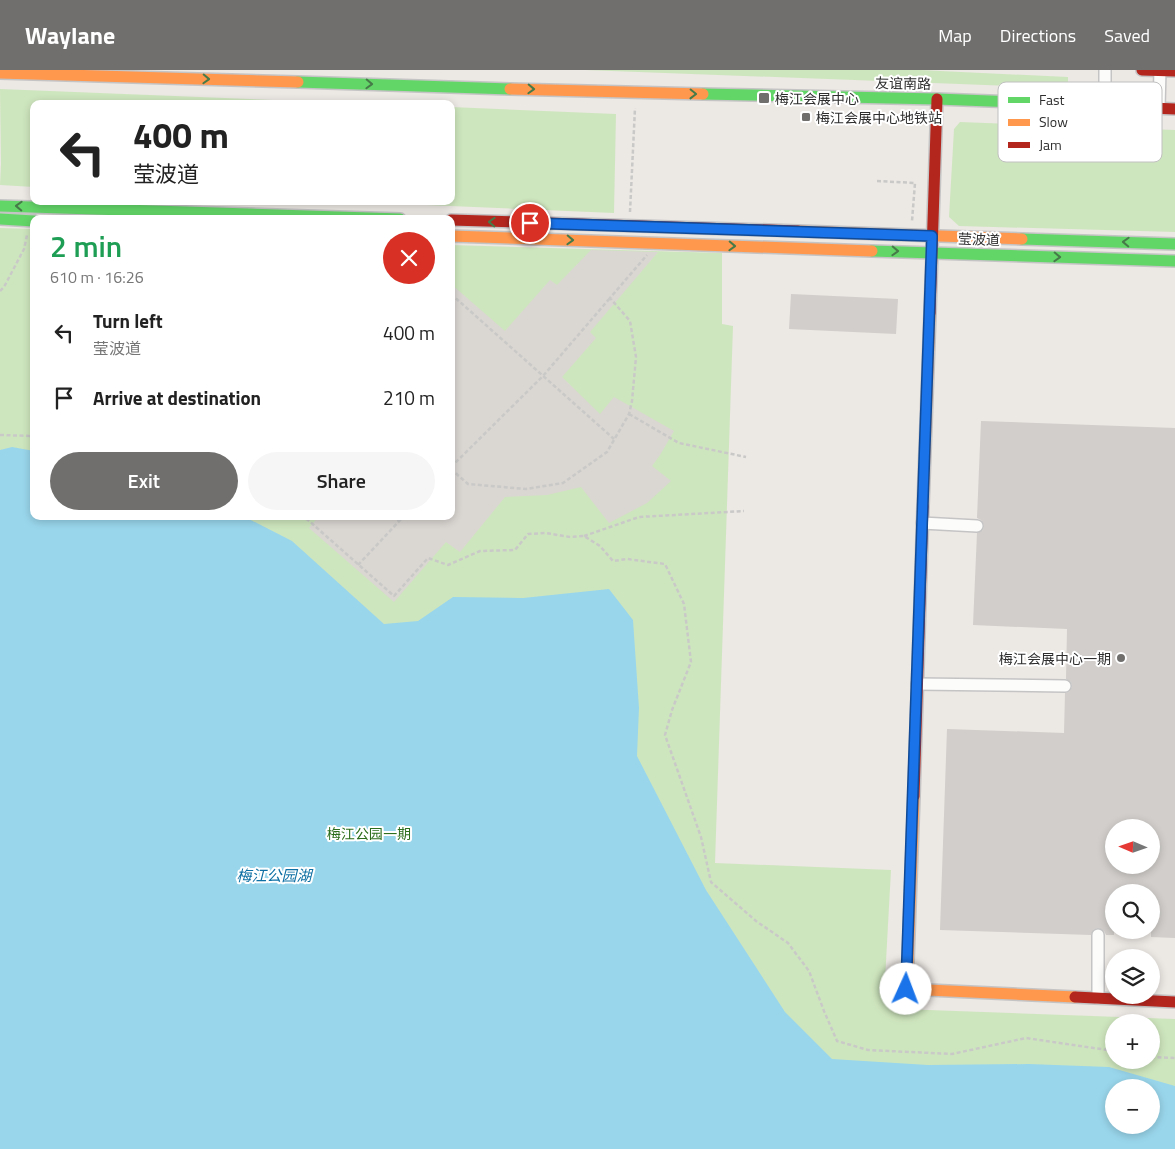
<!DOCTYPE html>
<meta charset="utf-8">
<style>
body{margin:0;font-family:"Titillium Web","Noto Sans SC",sans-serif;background:#f6f6f6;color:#222;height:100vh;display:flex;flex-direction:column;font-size:19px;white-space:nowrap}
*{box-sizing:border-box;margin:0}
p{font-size:16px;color:#767676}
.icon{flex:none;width:28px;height:28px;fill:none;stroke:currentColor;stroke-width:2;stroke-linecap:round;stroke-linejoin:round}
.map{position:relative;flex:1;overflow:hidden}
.details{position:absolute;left:30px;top:145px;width:425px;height:305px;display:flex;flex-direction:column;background:#fff;border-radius:10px;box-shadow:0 2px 8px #0003}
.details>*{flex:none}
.guide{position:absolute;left:30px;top:30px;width:425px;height:105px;border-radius:10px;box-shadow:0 2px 8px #0003;background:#fff;color:#222;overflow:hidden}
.needle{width:32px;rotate:272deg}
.tools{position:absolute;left:1105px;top:749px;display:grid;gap:10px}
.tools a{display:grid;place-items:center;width:55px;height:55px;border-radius:50%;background:#fff;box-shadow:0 2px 8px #0003;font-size:25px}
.pin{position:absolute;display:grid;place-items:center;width:42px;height:42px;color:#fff;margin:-21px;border:2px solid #fff;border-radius:50%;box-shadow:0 1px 5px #0007}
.me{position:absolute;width:55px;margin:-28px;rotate:2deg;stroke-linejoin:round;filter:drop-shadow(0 0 4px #0008)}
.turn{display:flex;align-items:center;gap:18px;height:105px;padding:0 20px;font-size:22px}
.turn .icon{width:65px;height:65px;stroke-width:2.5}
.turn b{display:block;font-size:35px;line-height:42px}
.round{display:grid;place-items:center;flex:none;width:52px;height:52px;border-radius:26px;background:#f6f6f6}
.headline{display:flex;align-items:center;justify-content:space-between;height:85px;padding:0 20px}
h1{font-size:30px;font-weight:600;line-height:38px;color:#1e9e55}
.action{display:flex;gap:10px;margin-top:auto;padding:10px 20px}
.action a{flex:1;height:58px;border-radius:30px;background:#706f6e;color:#fff;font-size:20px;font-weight:600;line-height:58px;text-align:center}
.action a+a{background:#f6f6f6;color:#222}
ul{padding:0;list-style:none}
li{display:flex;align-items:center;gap:15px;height:65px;padding:0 20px}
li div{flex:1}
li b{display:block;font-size:19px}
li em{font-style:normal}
header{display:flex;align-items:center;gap:30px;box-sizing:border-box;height:70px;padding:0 25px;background:#706f6e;color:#fff}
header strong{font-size:24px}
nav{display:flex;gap:28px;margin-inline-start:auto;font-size:18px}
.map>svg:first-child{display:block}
</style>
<header>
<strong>Waylane</strong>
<nav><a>Map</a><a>Directions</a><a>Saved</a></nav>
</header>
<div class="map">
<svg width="1175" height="1079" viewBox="0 0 1175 1079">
<rect width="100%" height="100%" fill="#ece8e4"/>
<path fill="#cee6be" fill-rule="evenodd" d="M585 0H920L1068 7V18Z
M0 19 372 34H34V117L0 115 1 94Z
M451 37 616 44 614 143 330 131H451Z
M960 52 1175 60V162L959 156 949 147 954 59Z
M0 158 34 159V446H451V175L722 183V254L733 256 715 793 891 800 884 928 901 939 1175 949V1079H0ZM1114 952H1151V990H1114ZM1114 1018H1151V1055H1114Z"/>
<path fill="#dad6d2" d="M591 180 658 182 590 262 596 268 562 307 600 344 614 327 674 361 660 385 652 396 671 411 647 433 609 453 581 417 547 425 505 427 460 482 446 472 394 532 309 458 319 446H451V214L505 261 550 210 557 215Z"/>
<path fill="#99d6ec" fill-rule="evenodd" d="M12 377 34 381V446H243L292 471 384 554 418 551 453 527 523 528 609 519 633 550 639 638 637 686 706 820 785 942 832 989 928 995 1029 994 1109 997 1175 1016V1079H0V380ZM1114 1018H1151V1055H1114Z"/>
<path fill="#d1cecb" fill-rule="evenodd" d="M791 224 898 229 896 264 789 259Z
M981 351 1175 358V868L1151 867V822H1114V865H1106L1104 861 1098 858 1094 859 1091 865 940 860 947 659 1064 663 1065 623 1069 622 1072 617 1071 612 1066 609 1067 559 973 555 977 463 983 460 984 456 981 450 977 448ZM1114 758H1151V795H1114Z"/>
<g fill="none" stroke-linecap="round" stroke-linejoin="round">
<defs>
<path id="street" d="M1105 36V0
M1159 38 1160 0
M922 453 977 456
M917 614 1065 616
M1098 865V928"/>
<path id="fast" d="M298 12 510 19
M703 24 937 29 1016 32
M0 136 400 149
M0 149 34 151
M1022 169 1175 174
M872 181 1175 191"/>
<path id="slow" d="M0 3 298 12
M510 19 703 24
M798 161 1022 169
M451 166 872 181
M923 436 930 243
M914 726 907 919 1075 927"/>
<path id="jam" d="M1142 0 1175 1
M1016 32 1175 39
M451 150 798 161
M930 243 937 29
M914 726 923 436
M1075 927 1175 932"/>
</defs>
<use href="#street" stroke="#c5c4c5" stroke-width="14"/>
<use href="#fast" stroke="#c5c4c5" stroke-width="14"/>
<use href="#slow" stroke="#c5c4c5" stroke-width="14"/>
<use href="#jam" stroke="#c5c4c5" stroke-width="14"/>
<path stroke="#c9c9c8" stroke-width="2.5" stroke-dasharray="4 2.5" stroke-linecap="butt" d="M877 111 915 113 912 151
M630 142 635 38
M0 221 4 217 24 179 27 165
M451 224 614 369
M629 344 679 373 746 387
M0 365 34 366
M451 397 543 306 610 228
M451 399 468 414 526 419 563 413 607 382 629 344 632 331 636 287 630 251 610 228 647 185
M300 446 308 450 394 526 428 488 448 495 480 481 515 480 528 464 546 463 570 467 584 466 600 476 613 491 627 489 665 494 684 534 691 592 672 640 665 665 701 767 711 812 756 851 788 873 809 901 824 941 837 971 868 980 952 984 1026 968 1114 981
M392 446 399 451
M584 466 639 447 744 441
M358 495 404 446
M1151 987 1175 988"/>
<use href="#street" stroke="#fcfcfb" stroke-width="11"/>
<use href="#fast" stroke="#63d668" stroke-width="11"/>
<use href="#slow" stroke="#ff974d" stroke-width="11"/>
<use href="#jam" stroke="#b3261e" stroke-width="11"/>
</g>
<defs><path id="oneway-chevron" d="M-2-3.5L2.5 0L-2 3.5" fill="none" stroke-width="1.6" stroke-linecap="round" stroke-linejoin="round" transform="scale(1.25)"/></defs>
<g stroke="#467a48">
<use href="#oneway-chevron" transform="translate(206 9) rotate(2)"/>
<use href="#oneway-chevron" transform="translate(369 14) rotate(2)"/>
<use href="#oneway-chevron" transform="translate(531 19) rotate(2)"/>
<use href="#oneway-chevron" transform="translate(693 24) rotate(1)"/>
<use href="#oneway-chevron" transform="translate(19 136) rotate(-178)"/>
<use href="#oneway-chevron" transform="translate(492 152) rotate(-178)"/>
<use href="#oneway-chevron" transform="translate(570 170) rotate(2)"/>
<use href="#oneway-chevron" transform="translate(1126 172) rotate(-178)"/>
<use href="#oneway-chevron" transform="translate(732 176) rotate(2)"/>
<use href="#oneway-chevron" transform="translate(895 181) rotate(2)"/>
<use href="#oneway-chevron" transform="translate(1057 187) rotate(2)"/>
</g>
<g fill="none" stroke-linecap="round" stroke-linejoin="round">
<defs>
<path id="route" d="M530 153 932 166 906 919"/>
</defs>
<use href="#route" stroke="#114b97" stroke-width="12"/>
<use href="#route" stroke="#1a73e8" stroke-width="9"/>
</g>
<g fill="#706f6e" stroke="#fff" stroke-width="2">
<rect x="758" y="22" width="12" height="12" rx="2.5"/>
<rect x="801" y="42" width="10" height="10" rx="2.5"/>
<circle cx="1121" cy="588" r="5"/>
</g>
<g text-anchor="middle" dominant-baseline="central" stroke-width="4" stroke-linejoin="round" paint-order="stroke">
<g font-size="14" fill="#2e2e2e" stroke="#fff">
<text transform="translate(903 13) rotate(1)">友谊南路</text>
<text transform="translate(979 169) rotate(2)">莹波道</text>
</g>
<g font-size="14" fill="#2e2e2e" stroke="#fff" text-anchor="start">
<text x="775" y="28">梅江会展中心</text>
<text x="816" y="47">梅江会展中心地铁站</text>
<text x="1111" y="588" text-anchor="end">梅江会展中心一期</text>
</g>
<g font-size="14" fill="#2c6e1b" stroke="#fff">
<text x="369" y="763">梅江公园一期</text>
</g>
<g font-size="15" font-style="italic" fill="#0d6fa3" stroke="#fff">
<text x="274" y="805">梅江公园湖</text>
</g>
</g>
<rect x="998" y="12" width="164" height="80" rx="8" fill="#fff" stroke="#c0c0c0" stroke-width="1"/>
<rect x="1008" y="27" width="22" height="6" fill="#63d668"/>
<rect x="1008" y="49" width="22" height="7" fill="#ff974d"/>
<rect x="1008" y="72" width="22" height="6" fill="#b3261e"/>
<g font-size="14" fill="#2e2e2e">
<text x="1039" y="35">Fast</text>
<text x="1039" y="57">Slow</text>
<text x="1039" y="80">Jam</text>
</g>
</svg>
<div class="tools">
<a><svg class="needle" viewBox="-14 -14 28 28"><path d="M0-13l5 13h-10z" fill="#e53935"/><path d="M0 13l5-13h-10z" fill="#767676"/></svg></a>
<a><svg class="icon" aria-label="search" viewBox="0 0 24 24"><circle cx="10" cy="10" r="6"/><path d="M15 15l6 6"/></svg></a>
<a><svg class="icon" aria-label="layers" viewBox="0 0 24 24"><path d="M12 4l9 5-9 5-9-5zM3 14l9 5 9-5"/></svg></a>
<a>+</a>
<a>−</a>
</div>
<div class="pin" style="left:530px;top:153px;background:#d93025"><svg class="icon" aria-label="arrive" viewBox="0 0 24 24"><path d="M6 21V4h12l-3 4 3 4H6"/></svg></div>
<svg class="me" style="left:906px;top:919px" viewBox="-20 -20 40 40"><circle r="19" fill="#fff"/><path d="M0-13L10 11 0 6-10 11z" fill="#1a73e8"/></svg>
<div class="guide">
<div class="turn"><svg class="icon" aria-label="left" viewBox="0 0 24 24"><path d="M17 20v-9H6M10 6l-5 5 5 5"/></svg><div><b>400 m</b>莹波道</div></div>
</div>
<section class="details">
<div class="headline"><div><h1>2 min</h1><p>610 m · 16:26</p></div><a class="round" style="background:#d93025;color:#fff"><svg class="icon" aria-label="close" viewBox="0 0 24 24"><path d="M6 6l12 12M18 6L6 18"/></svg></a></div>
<ul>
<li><svg class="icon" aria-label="left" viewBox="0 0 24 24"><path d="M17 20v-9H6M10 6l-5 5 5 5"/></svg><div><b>Turn left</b><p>莹波道</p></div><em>400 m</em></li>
<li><svg class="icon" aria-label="arrive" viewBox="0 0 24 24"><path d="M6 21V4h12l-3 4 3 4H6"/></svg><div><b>Arrive at destination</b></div><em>210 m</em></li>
</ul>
<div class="action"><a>Exit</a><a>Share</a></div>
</section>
</div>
